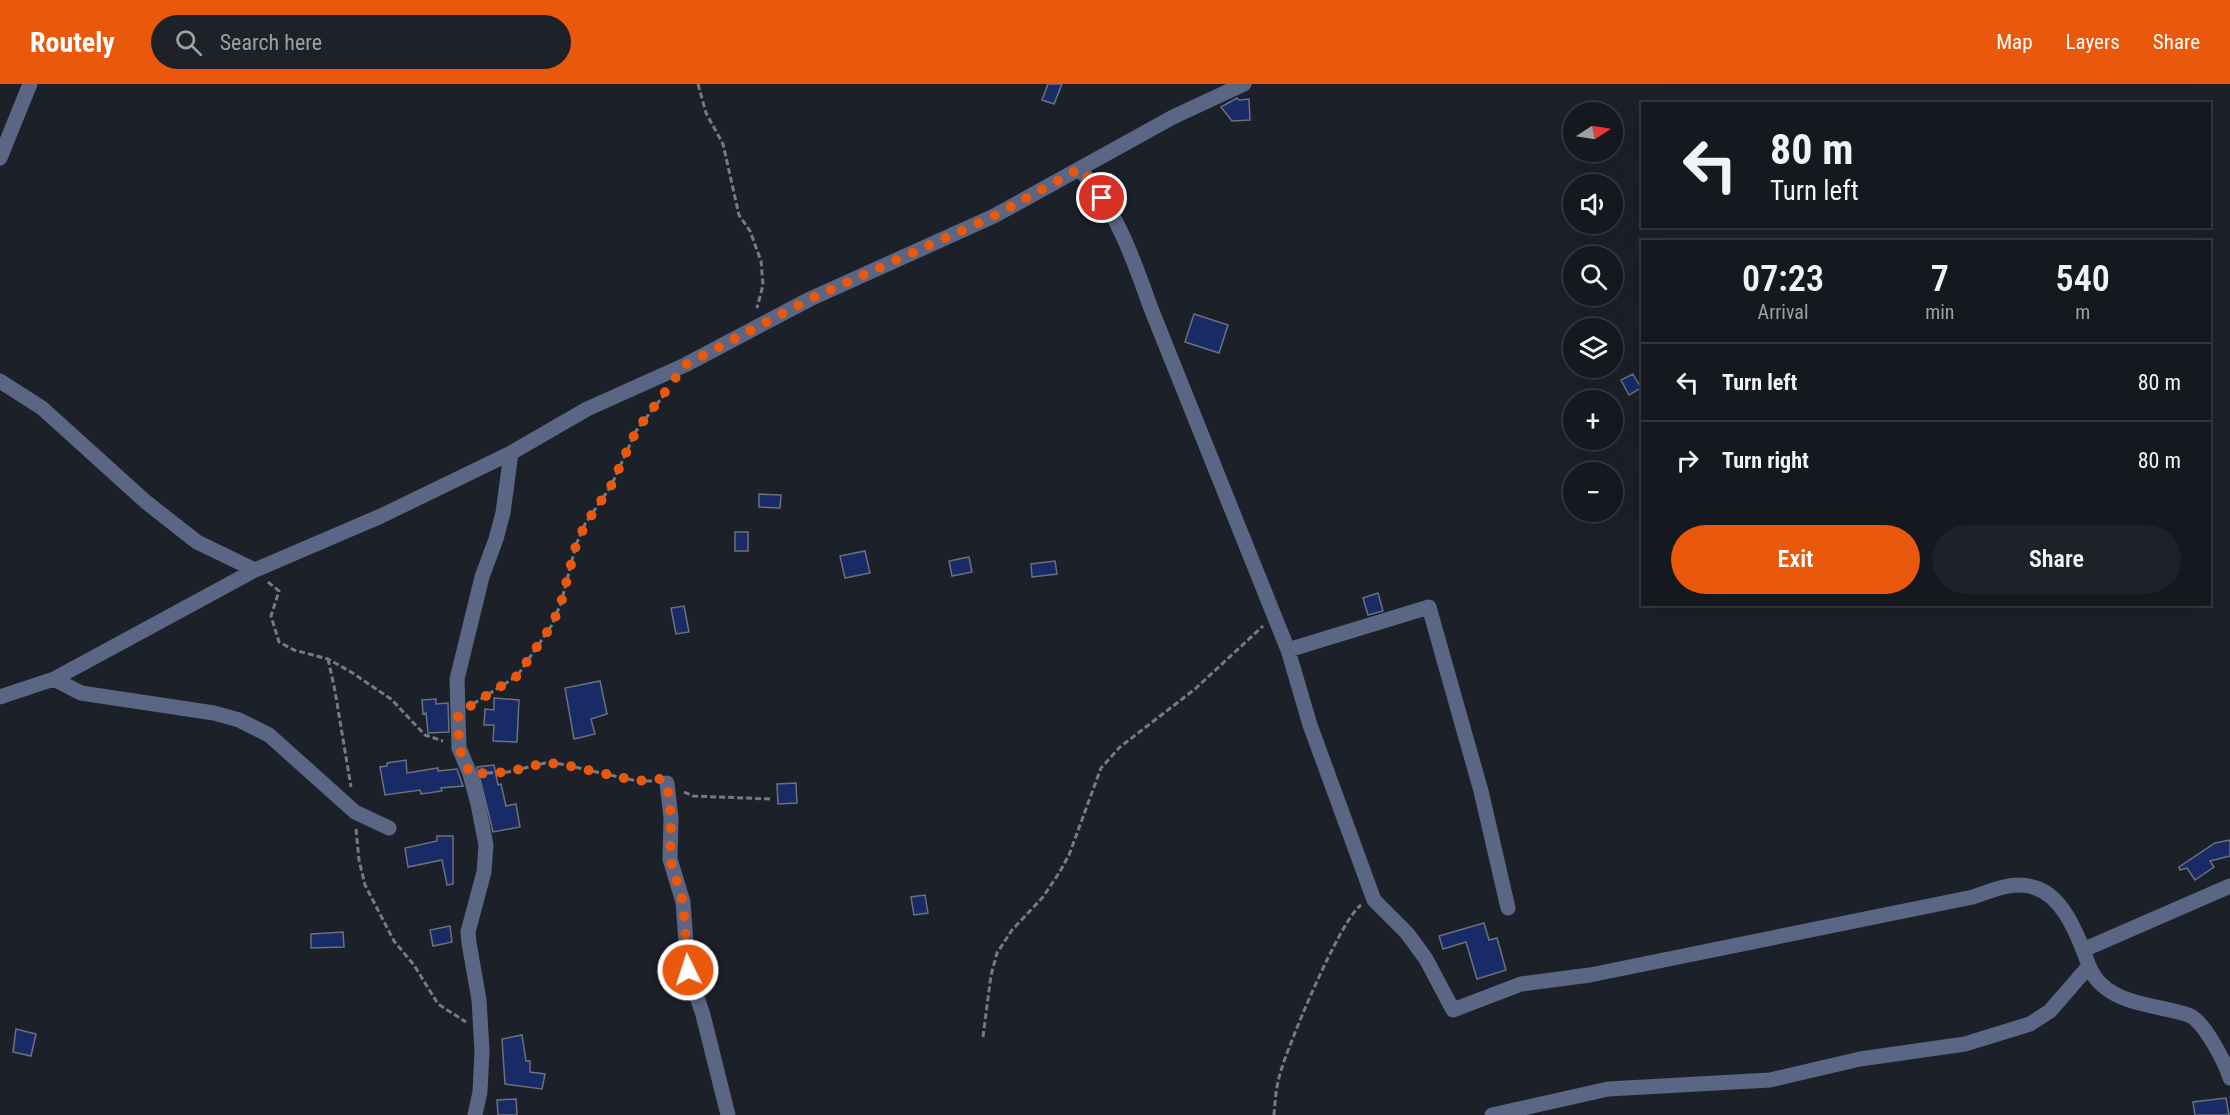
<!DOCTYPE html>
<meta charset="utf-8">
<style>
body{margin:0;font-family:"Roboto Condensed",sans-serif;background:#1e2128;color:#f1f3f6;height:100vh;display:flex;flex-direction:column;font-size:22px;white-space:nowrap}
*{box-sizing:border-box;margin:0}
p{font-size:20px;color:#9da0a4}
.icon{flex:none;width:33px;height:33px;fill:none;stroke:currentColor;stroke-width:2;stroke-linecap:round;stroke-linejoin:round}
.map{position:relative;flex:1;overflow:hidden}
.panel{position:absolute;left:1641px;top:156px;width:570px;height:366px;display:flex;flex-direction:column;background:#15181f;border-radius:0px;box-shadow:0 6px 24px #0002,0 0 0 2px #34373d}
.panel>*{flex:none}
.hud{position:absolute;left:1641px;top:18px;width:570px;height:126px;border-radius:0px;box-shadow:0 6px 24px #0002,0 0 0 2px #34373d;background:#15181f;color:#f1f3f6;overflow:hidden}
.needle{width:39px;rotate:78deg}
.buttons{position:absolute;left:1563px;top:18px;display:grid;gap:12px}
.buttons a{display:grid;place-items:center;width:60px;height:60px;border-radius:50%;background:#15181f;box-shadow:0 6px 24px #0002,0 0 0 2px #34373d;font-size:30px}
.pin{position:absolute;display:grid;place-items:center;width:51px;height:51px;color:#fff;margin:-26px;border:3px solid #fff;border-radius:50%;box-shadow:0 2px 6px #0007}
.me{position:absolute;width:66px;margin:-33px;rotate:356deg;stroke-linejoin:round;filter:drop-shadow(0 0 4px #0008)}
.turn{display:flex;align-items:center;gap:21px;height:126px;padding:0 30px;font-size:27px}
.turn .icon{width:78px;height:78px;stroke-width:2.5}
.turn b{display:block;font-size:42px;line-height:51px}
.eta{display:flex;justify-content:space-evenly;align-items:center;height:102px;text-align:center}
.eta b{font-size:36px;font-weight:600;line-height:42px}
.action{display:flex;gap:12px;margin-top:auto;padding:12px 30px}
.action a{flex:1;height:69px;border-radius:36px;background:#ea580c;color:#fff;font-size:24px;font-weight:600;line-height:69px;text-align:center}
.action a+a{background:#1e2128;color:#f1f3f6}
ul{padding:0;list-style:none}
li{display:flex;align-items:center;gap:18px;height:78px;padding:0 30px;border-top:2px solid #34373d}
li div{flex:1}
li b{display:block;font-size:22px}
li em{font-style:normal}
header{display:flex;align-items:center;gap:36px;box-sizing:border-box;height:84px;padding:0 30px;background:#ea580c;color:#fff}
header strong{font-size:28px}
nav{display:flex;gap:33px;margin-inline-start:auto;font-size:21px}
.search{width:420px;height:54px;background:#1e2128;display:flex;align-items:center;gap:15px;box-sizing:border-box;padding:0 21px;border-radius:33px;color:#9da0a4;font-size:22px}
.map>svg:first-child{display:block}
</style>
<header>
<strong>Routely</strong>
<div class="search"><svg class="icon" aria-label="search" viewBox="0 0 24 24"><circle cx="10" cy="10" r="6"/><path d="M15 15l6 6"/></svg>Search here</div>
<nav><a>Map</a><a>Layers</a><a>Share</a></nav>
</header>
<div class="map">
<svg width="2230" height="1031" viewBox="0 0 2230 1031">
<rect width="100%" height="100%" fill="#1c2029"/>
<path fill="#192b67" stroke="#6b707c" stroke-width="1.5" d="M1048 0H1062L1054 20 1042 16Z
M1237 14 1239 16 1249 15 1250 36 1232 37 1221 23Z
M1194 230 1228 241 1219 269 1185 258Z
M1633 290 1641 304 1629 311 1621 296Z
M759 410 781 411 780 424 759 423Z
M735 448H748V467H735Z
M865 467 870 489 845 494 840 472Z
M969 473 972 488 952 492 949 477Z
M1055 477 1057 490 1032 493 1031 480Z
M1378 509 1383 527 1368 531 1363 514Z
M684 522 689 548 676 550 671 524Z
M600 597 607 630 591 635 595 650 574 655 565 604Z
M494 614 519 616 517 658 493 657 494 641H484L485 625 494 626Z
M436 615V620L448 619 449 648 428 649 426 629 423 630 422 616Z
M406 676 407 689 438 684V687L457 685 463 702 441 704 442 707 421 710 420 706 385 711 380 683 387 682V679Z
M494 681 498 701 501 700 506 722 516 720 520 743 493 748 477 683Z
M796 699 797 719 778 720 777 700Z
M437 752H453V800L447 801 442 776 408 783 405 764 437 757Z
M2230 756V772L2210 777 2214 783 2195 796 2187 784 2180 786 2179 783 2215 759Z
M925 811 928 829 914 831 911 813Z
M1484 839 1489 856 1497 854 1506 886 1477 895 1466 858 1443 865 1439 852Z
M450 842 452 858 433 862 430 846Z
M343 848 344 863 311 864V850Z
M16 945 36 950 31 972 13 968Z
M522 951 526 977H530V988L545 990 542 1005 505 1000 502 955Z
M2226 1014 2229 1031H2195L2193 1018Z
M516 1015 517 1031H498L497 1016Z"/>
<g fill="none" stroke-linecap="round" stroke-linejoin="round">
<path stroke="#767a82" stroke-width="3" stroke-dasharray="6 3" stroke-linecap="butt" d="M698 0 706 29 723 60 739 131 750 147 761 177 763 201 757 224
M268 498 279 507 271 532 279 558 294 566 328 575 351 588 391 615 425 651 443 657
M328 575 335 607 351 703
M473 620 517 592 552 541 561 519 576 461 585 440 611 402 636 347 667 307
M487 689 508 688 545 679 561 680 637 697H654
M684 708 693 712 770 715
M356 745 359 776 365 801 394 857 414 881 438 920 466 938
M983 953 991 891 997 869 1012 846 1043 813 1059 789 1069 771 1101 684 1120 663 1195 605 1263 542
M1274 1031C1275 1018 1276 1003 1280 990 1288 961 1340 836 1361 821"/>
<path stroke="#5a6683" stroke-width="15" d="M0 74 30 0
M1079 85C1114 120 1134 176 1150 222L1288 566 1310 641 1374 816 1407 849 1426 875 1453 926 1521 900 1590 891 1973 813C1993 806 2015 796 2036 804 2061 812 2075 845 2084 868 2088 880 2092 892 2101 900 2119 918 2150 921 2174 927 2181 929 2190 930 2195 935 2208 946 2225 978 2230 994
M0 297 42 324 146 418 197 458 255 486
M1288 566 1429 523 1481 707 1508 824
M54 595 81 609 214 629 239 636 269 651 355 728 389 744
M0 613 54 595 255 486 381 432 511 369 587 325 685 281 810 215 994 132 1173 33 1244 0
M667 699 671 734 670 775 683 818 688 886 703 931 728 1031
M2083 866 2230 802
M475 1031 480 1008 482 967 479 916 469 859 468 848 484 788 486 761 478 720 470 690 459 664 457 595 482 493 496 455 503 429 511 369
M1492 1031 1608 1005 1770 996 1860 975 1965 960 2030 940 2050 927 2089 882"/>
</g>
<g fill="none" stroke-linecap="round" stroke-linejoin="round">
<path stroke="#ea580c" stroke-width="10" stroke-dasharray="0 18" d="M688 886 683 818 670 775 671 734 667 699 660 695 637 697 561 680 545 679 508 688 470 690 459 664 458 630 517 592 552 541 561 519 576 461 585 441 611 402 636 347 685 281 810 215 994 132 1079 85 1094 100 1102 114"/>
</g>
</svg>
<div class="buttons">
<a><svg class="needle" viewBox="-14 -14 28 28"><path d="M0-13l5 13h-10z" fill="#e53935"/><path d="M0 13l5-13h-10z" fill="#9da0a4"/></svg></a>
<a><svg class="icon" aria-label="sound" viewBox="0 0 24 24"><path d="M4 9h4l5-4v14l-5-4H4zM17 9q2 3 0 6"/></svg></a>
<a><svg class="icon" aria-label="search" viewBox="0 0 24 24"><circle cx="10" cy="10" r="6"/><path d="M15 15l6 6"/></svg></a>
<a><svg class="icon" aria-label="layers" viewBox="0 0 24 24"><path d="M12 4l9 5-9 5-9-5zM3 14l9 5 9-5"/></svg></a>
<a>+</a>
<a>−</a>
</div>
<div class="pin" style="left:1102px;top:114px;background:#d93025"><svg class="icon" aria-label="arrive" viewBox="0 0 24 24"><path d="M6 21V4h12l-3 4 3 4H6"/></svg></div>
<svg class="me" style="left:688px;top:886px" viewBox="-20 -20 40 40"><circle r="17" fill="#ea580c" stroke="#fff" stroke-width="3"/><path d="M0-11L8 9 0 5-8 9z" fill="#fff"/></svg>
<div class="hud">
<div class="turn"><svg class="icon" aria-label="left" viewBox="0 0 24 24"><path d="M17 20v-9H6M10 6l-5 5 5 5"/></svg><div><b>80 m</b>Turn left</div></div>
</div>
<section class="panel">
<div class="eta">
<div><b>07:23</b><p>Arrival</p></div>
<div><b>7</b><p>min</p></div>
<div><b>540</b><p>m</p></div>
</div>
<ul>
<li><svg class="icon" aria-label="left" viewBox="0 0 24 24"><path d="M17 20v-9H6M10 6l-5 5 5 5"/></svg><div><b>Turn left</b></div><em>80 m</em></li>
<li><svg class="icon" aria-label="right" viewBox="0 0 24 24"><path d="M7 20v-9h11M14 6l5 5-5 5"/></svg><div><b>Turn right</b></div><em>80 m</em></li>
</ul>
<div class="action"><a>Exit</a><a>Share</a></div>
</section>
</div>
